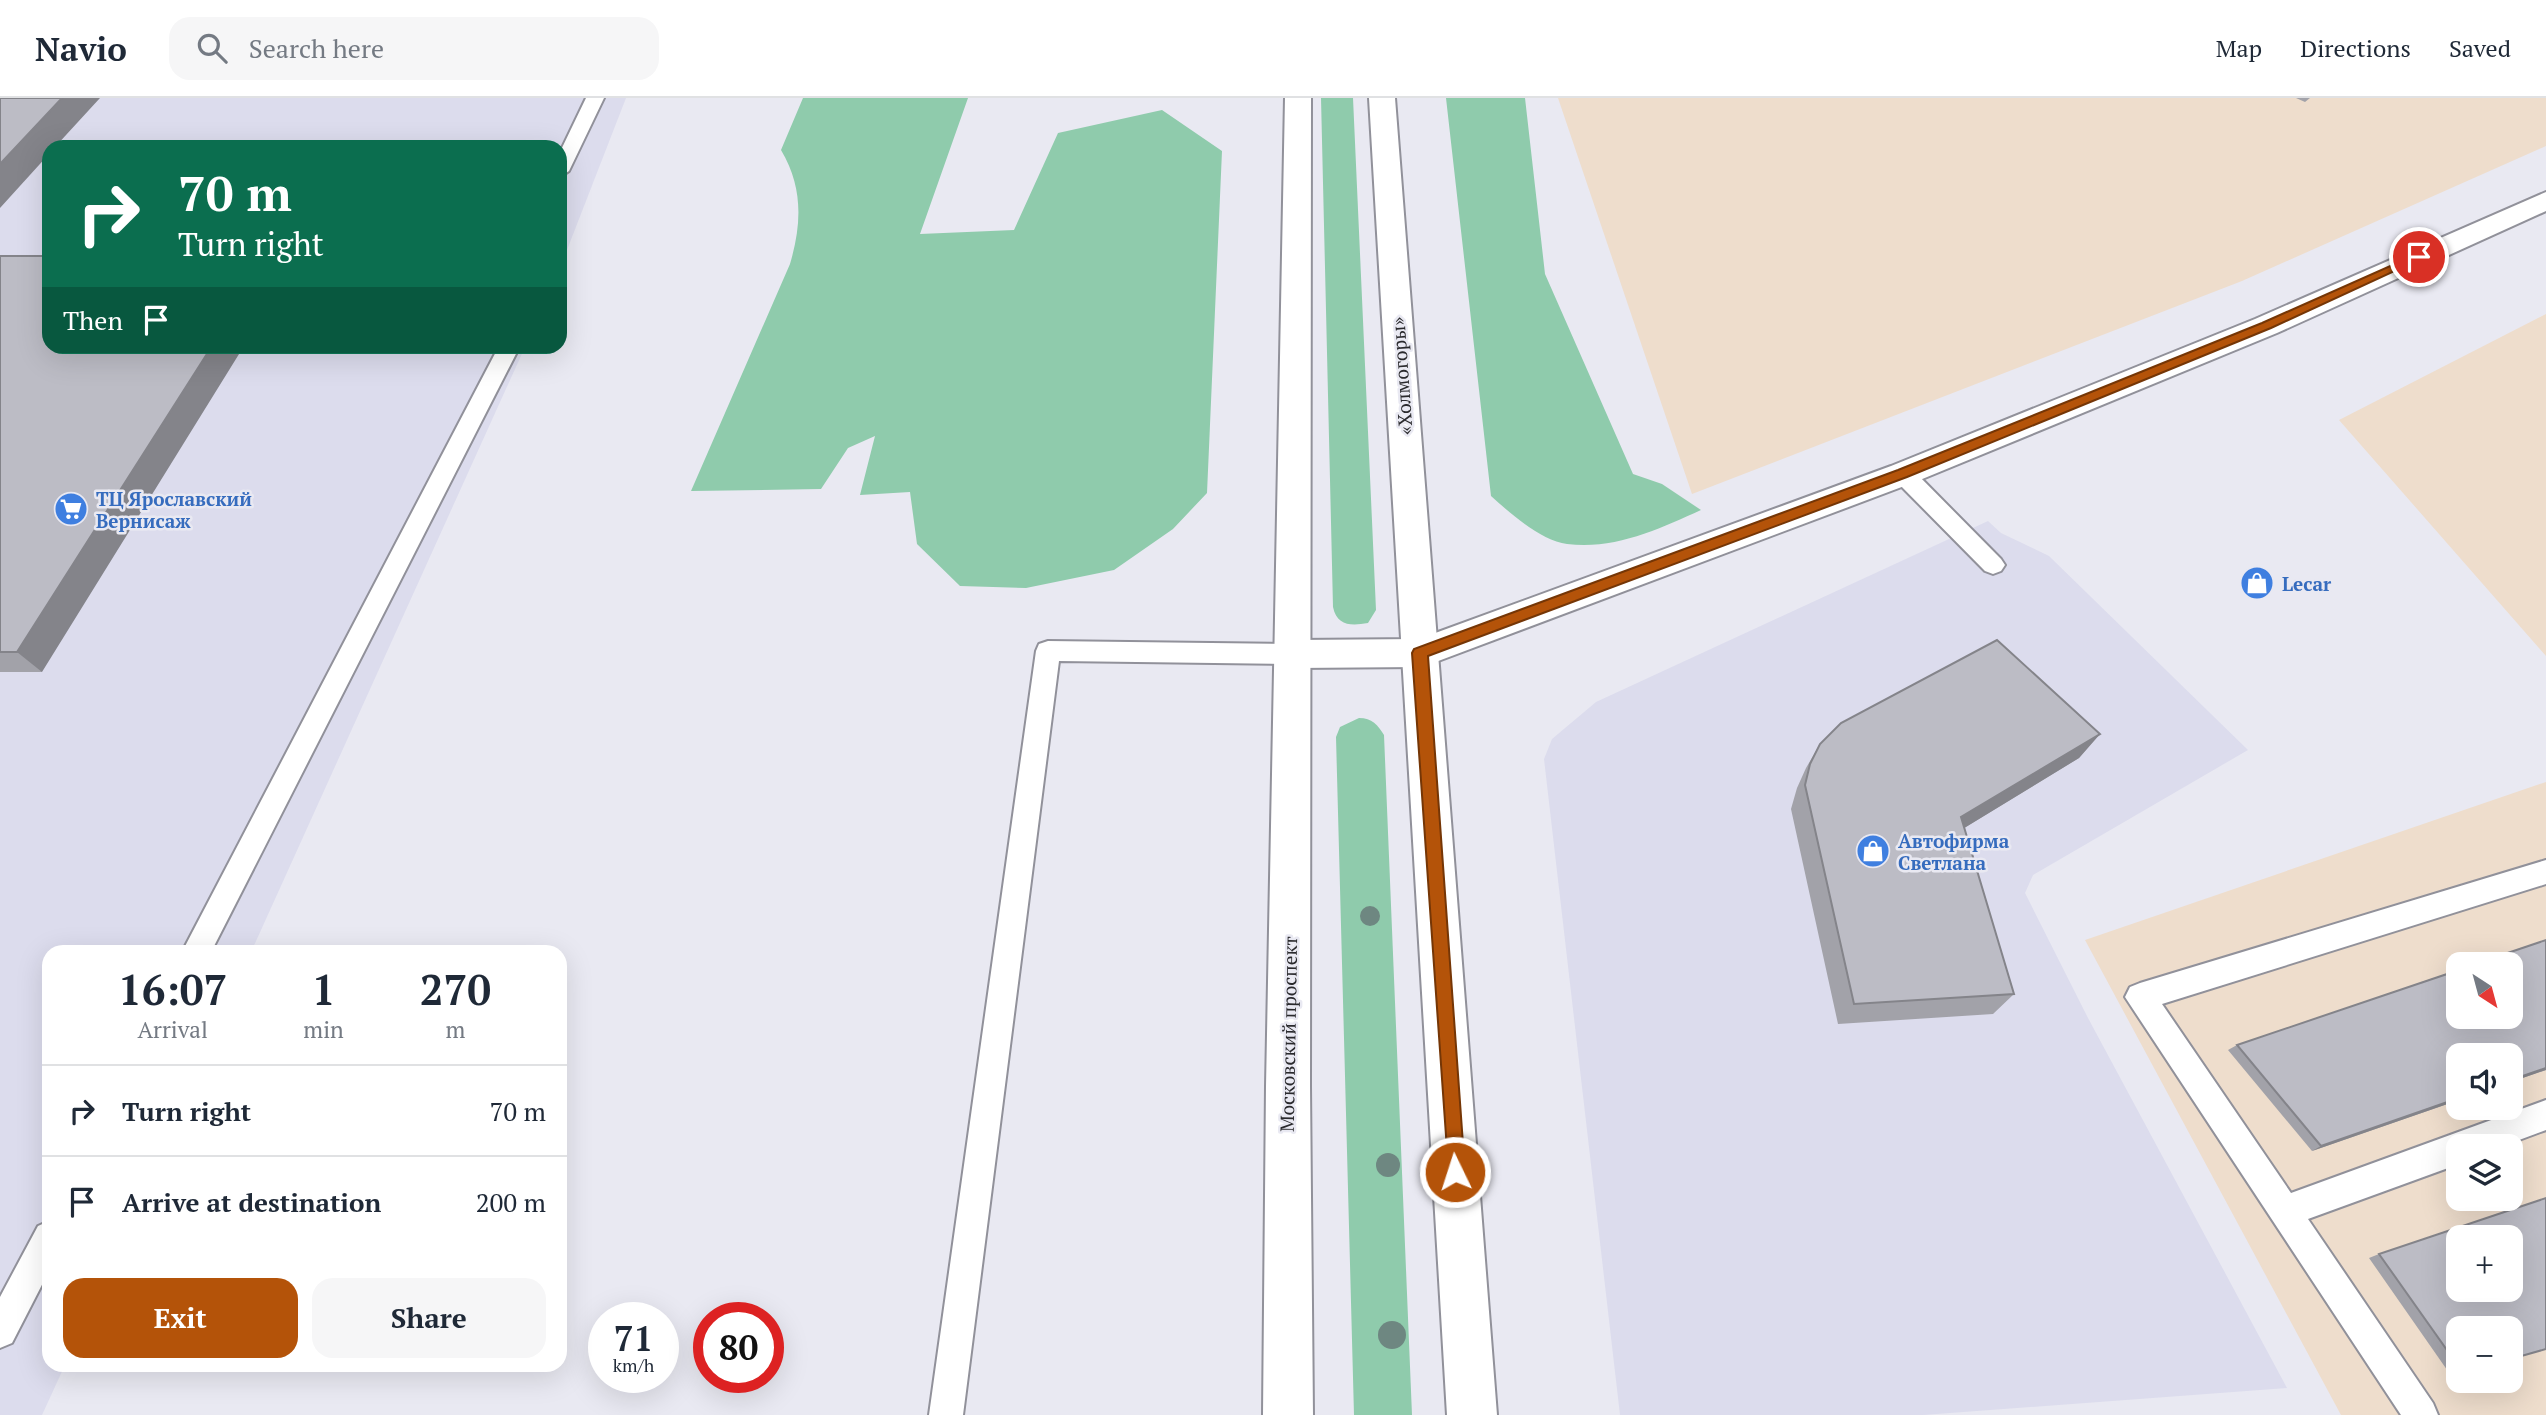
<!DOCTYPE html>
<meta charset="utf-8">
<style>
body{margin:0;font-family:"PT Serif",serif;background:#f6f6f7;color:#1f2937;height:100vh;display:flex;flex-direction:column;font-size:26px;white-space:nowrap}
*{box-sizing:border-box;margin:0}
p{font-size:23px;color:#747a83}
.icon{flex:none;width:38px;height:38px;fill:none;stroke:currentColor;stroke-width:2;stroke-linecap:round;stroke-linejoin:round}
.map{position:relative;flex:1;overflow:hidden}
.sheet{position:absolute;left:42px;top:847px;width:525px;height:427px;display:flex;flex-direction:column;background:#fff;border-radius:21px;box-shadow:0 7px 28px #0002}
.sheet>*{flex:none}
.top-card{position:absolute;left:42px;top:42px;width:525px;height:214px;border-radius:21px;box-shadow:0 7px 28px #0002;background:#0b6e4f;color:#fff;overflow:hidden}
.needle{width:46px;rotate:144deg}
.controls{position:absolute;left:2446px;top:854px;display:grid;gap:14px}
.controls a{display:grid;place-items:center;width:77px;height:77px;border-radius:14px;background:#fff;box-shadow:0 7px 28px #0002;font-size:35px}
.speed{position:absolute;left:588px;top:1204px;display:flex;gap:14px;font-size:35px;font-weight:700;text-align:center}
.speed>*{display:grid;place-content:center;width:91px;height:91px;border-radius:50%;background:#fff;box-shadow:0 7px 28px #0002;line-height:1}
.speed small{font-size:18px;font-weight:400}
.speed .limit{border:10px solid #d22;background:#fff;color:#111}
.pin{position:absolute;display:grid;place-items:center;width:60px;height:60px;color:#fff;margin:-30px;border:4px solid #fff;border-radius:50%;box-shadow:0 2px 7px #0007}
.me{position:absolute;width:77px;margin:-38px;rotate:356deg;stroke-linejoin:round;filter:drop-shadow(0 0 5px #0008)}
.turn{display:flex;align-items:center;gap:24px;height:147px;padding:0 21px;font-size:32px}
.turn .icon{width:91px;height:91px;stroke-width:2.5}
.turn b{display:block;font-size:49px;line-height:60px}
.then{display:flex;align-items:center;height:66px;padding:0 21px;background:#0003;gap:14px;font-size:26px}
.eta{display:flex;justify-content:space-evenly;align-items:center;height:119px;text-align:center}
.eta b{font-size:42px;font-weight:700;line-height:49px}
.cta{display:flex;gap:14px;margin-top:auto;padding:14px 21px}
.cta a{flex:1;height:80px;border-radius:21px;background:#b45309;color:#fff;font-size:28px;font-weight:700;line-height:80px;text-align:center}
.cta a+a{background:#f6f6f7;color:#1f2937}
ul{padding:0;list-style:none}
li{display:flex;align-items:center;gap:21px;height:91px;padding:0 21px;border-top:2px solid #e0e1e3}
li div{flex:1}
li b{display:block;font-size:26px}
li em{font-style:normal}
header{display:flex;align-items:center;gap:42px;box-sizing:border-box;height:98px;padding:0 35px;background:#fff;border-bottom:2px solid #e0e1e3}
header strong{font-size:33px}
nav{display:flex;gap:38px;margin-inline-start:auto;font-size:24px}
.search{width:490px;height:63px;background:#f6f6f7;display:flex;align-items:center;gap:18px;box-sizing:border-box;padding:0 24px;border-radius:21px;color:#747a83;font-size:26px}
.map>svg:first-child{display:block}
</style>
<header>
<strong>Navio</strong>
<div class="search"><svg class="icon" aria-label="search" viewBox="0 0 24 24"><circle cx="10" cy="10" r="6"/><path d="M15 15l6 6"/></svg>Search here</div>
<nav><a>Map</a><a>Directions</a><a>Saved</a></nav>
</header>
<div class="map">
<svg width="2546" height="1317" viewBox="0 0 2546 1317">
<rect width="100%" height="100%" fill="#e9e9f2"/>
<path fill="#dcdced" d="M0 0H626L560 170V49H49V248L525 249 251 854H49V1267H65L42 1317H0Z
M1988 423 2001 435 2049 458 2248 652 2033 777 2025 795 2088 920 2287 1290 1923 1317H1620L1544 661 1552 641 1596 604Z"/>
<path fill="#edc" fill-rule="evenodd" d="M1558 0H2546V48L2242 183 1692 396Z
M2546 216V558L2339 322Z
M2546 684V1317H2341L2085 842ZM2459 866H2511V919H2459ZM2459 957H2511V1010H2459ZM2459 1048H2511V1101H2459ZM2459 1139H2511V1192H2459ZM2459 1230H2511V1283H2459Z"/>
<path fill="#8fcbac" d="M803 0H968L920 136 1014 132 1058 35 1162 12 1222 53 1207 395 1173 431 1114 472 1026 490 960 488 917 446 910 394 860 397 875 338 848 350 821 391 691 393 790 166C802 125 803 89 781 52Z
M1321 0H1353L1376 512 1368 525C1351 528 1337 528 1333 509Z
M1446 0H1525L1545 176 1633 376 1662 386 1701 412C1659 431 1615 452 1567 446 1541 443 1510 415 1491 398Z
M1359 620C1372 620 1378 627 1384 637L1412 1317H1354L1336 639 1340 629Z"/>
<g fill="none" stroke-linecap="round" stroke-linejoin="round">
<defs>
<path id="lane" d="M586 0H604L569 73 560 79V54Z
M499 248H520L211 854H182Z
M1903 368 1911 370 2001 461 2005 467 2001 473 1993 476 1985 473 1895 382 1892 376 1895 370Z
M1048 543 1296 546 1305 549 1308 556 1305 563 1296 566 1059 563 963 1317H929L1036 553 1039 546Z
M2546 762V786L2162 906 2291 1095 2546 1002V1032L2503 1048H2459V1066L2308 1121 2433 1305 2438 1317H2401L2125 899 2130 889 2140 885Z
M49 1123V1173L12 1245 0 1250V1199L38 1128Z"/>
<path id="street" d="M2546 94V113L2277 235 1915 384 1433 565 1420 569 1296 570 1283 566 1278 556 1283 546 1296 542 1419 541 1891 368 2255 221Z"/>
<path id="highway" d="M1285 0H1311L1310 988 1313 1317H1263L1266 988Z
M1369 0H1395L1497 1317H1447Z"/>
</defs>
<use href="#lane" stroke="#91919a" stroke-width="4"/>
<use href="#street" stroke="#91919a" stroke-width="4"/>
<use href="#highway" stroke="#91919a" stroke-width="4"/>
<use href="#lane" fill="#fff" fill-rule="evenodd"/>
<use href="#street" fill="#fff" fill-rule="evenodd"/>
<use href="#highway" fill="#fff" fill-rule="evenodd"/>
</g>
<g fill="#6e8781">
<circle cx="1370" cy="818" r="10"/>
<circle cx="1388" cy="1067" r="12"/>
<circle cx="1392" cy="1237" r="14"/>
</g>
<path fill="#a2a2a9" d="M2296 0H2310L2305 4Z
M0 158 42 574H0Z
M2100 636 2079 660 1964 730 2014 896 1993 916 1838 926 1791 711 1797 690 1806 670 1820 646Z
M2546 842V972L2511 984 2459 957V1002L2312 1053 2228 952 2237 947Z
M2379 1156 2459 1230V1277L2452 1279 2369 1160Z"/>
<path fill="#84848a" d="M62 0H100L55 49H49V56L0 110V66Z
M212 248H244L42 574 17 554Z
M2100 636 2079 660 1943 743 1961 719Z
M2546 970V972L2511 984V982Z
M2459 1000V1002L2312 1053 2321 1048Z"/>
<path fill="#bcbcc5" stroke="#84848a" stroke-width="2" fill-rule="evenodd" d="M0 0H62L0 66Z
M0 158H49V248H212L17 554H0Z
M1997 542 2100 636 1961 719 2014 896 1854 906 1805 687 1810 666 1820 646 1841 625Z
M2546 842V970L2511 982V957H2459V1000L2321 1048 2237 947 2459 872V919H2511V866H2475Z
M2546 1100V1251L2511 1261V1230H2459V1269L2379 1156ZM2459 1139H2511V1192H2459Z"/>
<path fill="#b45309" stroke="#753606" stroke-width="2" d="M2415 157 2425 159 2271 230 1907 379 1428 558 1465 1074 1462 1080 1455 1083 1449 1080 1412 555 1414 551 1898 372 2262 225Z"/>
<defs>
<symbol id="supermarket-disc" viewBox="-11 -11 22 22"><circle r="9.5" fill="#3f7fe0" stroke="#e9e9f2"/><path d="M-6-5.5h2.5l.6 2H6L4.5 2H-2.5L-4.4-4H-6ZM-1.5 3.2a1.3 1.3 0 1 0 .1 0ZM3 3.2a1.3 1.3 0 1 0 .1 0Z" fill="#fff"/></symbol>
<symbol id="shop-disc" viewBox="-11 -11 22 22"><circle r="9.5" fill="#3f7fe0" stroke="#e9e9f2"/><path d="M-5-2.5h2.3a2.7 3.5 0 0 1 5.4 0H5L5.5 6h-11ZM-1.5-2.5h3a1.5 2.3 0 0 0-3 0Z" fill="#fff"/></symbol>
</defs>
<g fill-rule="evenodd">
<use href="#supermarket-disc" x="52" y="392" width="38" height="38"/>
<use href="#shop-disc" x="2238" y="466" width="38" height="38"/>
<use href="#shop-disc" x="1854" y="734" width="38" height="38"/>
</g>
<g text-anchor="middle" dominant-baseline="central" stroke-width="5" stroke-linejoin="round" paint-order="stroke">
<g font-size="19" fill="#2a2a2d" stroke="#e9e9f2">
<text transform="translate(1401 278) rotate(-94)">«Холмогоры»</text>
<text transform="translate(1288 936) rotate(-89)">Московский проспект</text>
</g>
<g font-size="19" font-weight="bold" fill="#366cbe" stroke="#e9e9f2" text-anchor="start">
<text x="96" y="400">ТЦ Ярославский<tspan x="96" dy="22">Вернисаж</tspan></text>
<text x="2282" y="485">Lecar</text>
<text x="1898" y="742">Автофирма<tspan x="1898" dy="22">Светлана</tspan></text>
</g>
</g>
</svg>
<div class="controls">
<a><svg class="needle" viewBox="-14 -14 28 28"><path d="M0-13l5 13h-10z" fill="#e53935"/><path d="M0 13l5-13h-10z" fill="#747a83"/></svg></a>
<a><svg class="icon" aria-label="sound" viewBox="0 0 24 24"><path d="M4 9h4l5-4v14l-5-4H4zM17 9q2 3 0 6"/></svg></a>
<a><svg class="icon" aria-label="layers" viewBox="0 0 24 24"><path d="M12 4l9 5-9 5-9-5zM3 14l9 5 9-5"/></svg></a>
<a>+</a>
<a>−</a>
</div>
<div class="speed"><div>71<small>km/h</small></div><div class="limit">80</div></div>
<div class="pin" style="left:2419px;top:159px;background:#d93025"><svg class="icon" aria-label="arrive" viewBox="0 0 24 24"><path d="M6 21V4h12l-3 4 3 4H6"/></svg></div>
<svg class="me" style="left:1455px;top:1074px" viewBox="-20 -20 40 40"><circle r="17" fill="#b45309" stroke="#fff" stroke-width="3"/><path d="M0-11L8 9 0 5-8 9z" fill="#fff"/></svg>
<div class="top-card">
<div class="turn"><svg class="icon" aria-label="right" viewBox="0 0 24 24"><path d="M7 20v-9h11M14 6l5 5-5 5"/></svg><div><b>70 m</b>Turn right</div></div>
<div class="then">Then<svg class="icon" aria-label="arrive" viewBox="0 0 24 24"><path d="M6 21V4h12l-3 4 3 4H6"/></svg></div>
</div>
<section class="sheet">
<div class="eta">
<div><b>16:07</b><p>Arrival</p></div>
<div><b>1</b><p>min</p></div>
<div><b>270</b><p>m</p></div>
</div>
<ul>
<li><svg class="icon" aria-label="right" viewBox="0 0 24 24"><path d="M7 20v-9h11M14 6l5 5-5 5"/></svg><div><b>Turn right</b></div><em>70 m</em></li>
<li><svg class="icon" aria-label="arrive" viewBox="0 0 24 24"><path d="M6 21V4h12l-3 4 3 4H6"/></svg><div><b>Arrive at destination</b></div><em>200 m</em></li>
</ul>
<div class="cta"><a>Exit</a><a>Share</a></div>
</section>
</div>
